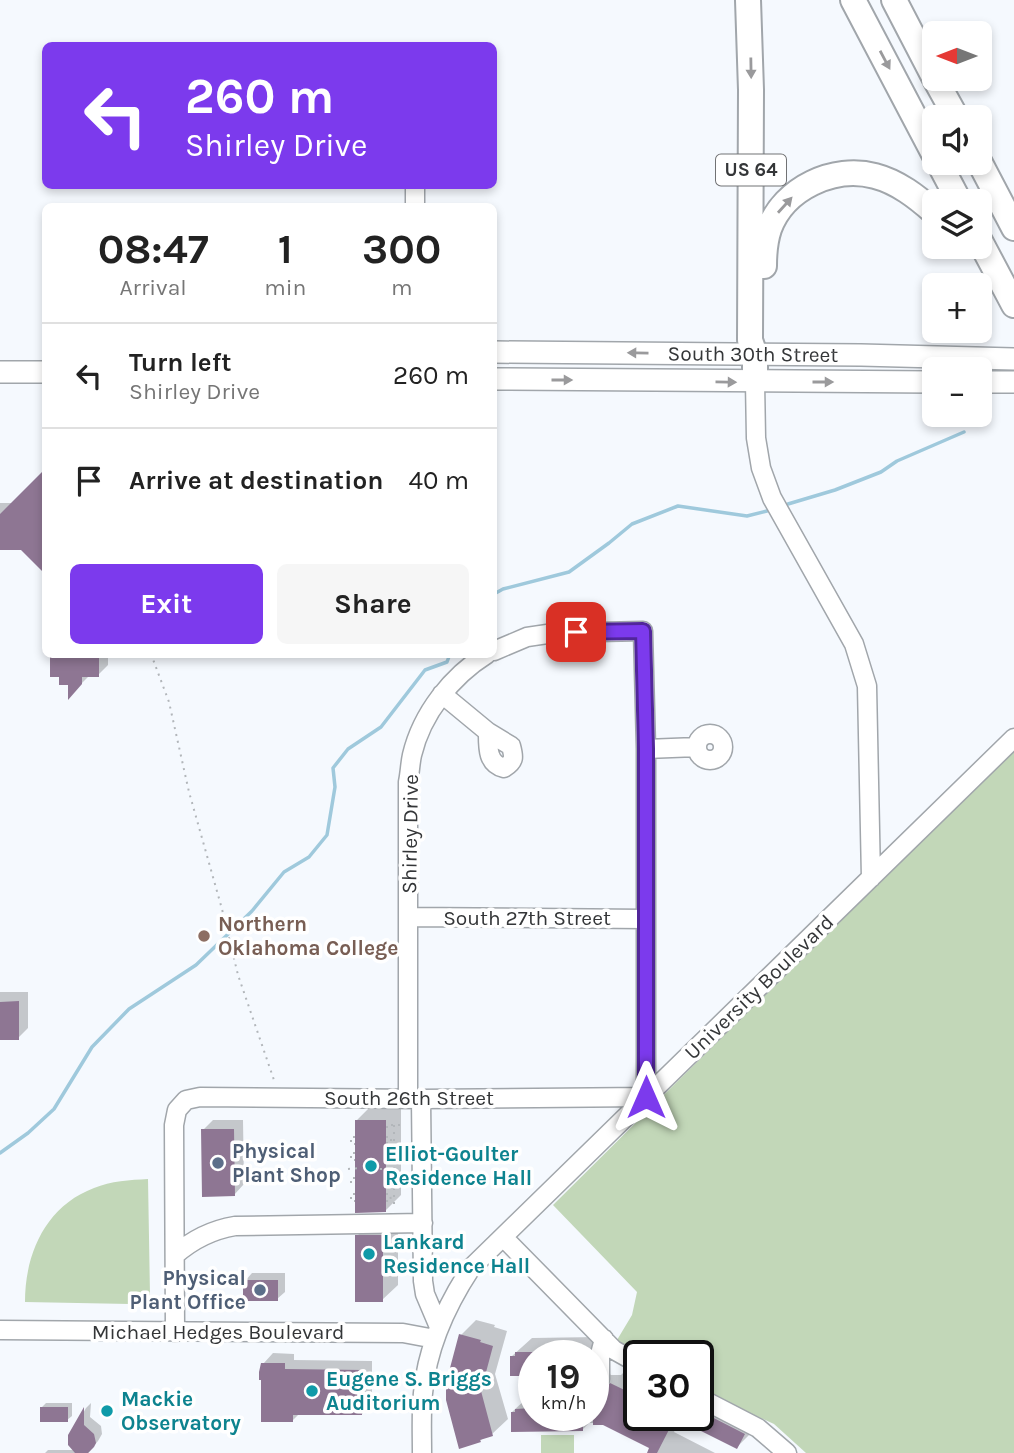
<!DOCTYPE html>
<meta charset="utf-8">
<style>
body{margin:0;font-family:Karla,sans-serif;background:#f6f6f6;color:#222;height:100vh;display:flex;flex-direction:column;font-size:26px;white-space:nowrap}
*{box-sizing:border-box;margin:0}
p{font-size:23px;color:#767676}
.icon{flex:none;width:38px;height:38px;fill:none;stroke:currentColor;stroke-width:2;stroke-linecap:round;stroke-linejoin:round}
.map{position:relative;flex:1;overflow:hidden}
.sheet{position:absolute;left:42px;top:203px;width:455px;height:455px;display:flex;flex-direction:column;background:#fff;border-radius:10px;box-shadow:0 4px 10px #0003}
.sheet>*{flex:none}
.top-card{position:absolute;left:42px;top:42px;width:455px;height:147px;border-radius:10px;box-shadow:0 4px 10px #0003;background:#7c3aed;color:#fff;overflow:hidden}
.needle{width:46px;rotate:270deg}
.fabs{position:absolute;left:922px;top:21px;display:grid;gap:14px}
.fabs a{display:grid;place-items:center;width:70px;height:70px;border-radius:10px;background:#fff;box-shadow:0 4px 10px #0003;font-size:35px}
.speed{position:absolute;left:518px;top:1340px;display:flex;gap:14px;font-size:35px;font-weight:700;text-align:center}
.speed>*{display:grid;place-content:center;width:91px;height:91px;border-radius:50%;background:#fff;box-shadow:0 4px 10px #0003;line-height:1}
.speed small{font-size:18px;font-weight:400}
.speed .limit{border:4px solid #111;border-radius:10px;background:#fff;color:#111}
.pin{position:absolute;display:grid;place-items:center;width:60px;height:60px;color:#fff;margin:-30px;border-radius:14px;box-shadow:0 4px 10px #0006}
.me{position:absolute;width:77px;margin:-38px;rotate:0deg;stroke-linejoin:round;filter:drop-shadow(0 0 5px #0008)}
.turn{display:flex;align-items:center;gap:24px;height:147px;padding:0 28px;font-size:32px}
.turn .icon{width:91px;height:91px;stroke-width:2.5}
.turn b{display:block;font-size:49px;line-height:60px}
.eta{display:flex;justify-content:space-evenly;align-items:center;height:119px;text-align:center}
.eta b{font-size:42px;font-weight:700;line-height:49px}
.primary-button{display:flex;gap:14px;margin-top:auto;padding:14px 28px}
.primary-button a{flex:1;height:80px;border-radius:10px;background:#7c3aed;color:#fff;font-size:28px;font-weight:700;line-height:80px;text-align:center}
.primary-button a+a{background:#f6f6f6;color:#222}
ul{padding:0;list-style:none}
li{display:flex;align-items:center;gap:21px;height:105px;padding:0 28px;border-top:2px solid #e0e0e0}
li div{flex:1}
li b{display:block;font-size:26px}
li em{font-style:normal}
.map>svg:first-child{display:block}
</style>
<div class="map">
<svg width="1014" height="1453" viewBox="0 0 1014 1453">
<rect width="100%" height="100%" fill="#f5f9fe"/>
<path fill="#c2d7b8" d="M1014 747V1453H806L774 1424 698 1389V1356H642L617 1340 632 1315 637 1292 553 1205Z
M148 1179 150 1295 142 1303 130 1304 25 1302C25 1253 46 1206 94 1188 111 1181 130 1180 148 1179Z
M541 1435H574V1453H541Z"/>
<path fill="#0003" d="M0 503H13L21 548H0Z
M52 654H108V665L98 675 89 676 69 696V683L61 675Z
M0 992H28V1028L18 1038H0Z
M372 1105H401V1195L386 1210 357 1120Z
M213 1120H243L244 1184 234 1195 203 1130Z
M372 1221H398V1285L382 1300 357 1236Z
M252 1273H285V1292L277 1299 245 1281Z
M476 1320 495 1325 494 1327 507 1331 495 1374 508 1419 492 1434 484 1437 480 1441 461 1335Z
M597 1337 605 1370 611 1375H621L627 1369 639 1374V1416H698L699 1382 752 1432 737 1447 680 1419 674 1432 715 1453H649L652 1447 603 1423H589L582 1430 512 1412 528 1397 534 1394V1416H593V1356H512L532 1338Z
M273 1353 294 1354V1360L372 1361V1404L362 1414 300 1413 293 1420 263 1364Z
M46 1403H72V1416L67 1420 41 1408Z
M91 1403 90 1417 101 1426 102 1434 98 1441 88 1453H45L48 1450H73L70 1436 86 1408Z"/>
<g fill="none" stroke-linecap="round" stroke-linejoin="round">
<path stroke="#9fc9dc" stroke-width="3.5" d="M788 504 835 490 881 472 897 461 964 432
M494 594 503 589 569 572 609 543 632 524 678 506 747 516 767 511
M0 1153 28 1133 54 1109 92 1047 129 1009 196 965 252 911 284 872 309 857 327 835 335 787 333 768 348 749 381 727 425 670 447 662 450 654"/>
</g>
<path fill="#8e7693" d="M46 468V575L21 550H0V514Z
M50 654H99V677H82V684L68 700V685H59V677H50Z
M19 1001V1040H0V1002Z
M355 1120H386V1212L355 1213Z
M201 1129H234L235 1196 202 1197Z
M355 1235H383V1302H355Z
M243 1280H278V1301H243Z
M459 1334 481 1340 480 1342 493 1346 481 1391 493 1436 480 1440 481 1442 459 1449 446 1400V1383Z
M515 1352H534V1376H510V1356H515Z
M261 1363H285V1369L363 1370 362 1415H293V1422H261V1380H259V1372Z
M610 1383 639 1397V1416H698V1410L745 1434 737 1449 675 1418 657 1453H647L649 1448 603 1425H593V1388L599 1390 605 1389Z
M40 1407H68V1422H40Z
M84 1407V1425L94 1434 96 1443 94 1447 88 1453H75L68 1445V1435Z
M534 1408V1416H583V1431L511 1432V1412H515V1409Z"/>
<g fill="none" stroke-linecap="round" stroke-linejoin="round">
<defs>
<path id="minor" d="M415 206V186
M755 382 756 438 761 468 772 498 854 644 867 686 871 878
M442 694 488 732C488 747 487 764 504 768 515 761 514 757 511 746L488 732
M697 747a13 13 0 1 1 26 0a13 13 0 1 1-26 0Z
M646 749 697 747
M408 917 645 919
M408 1099V782C410 773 410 764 412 755 422 713 452 676 487 654
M421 1099 423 1281 425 1294 439 1327
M503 1237 614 1350 639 1364
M175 1255C192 1240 211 1230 235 1226L423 1223
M0 1330 403 1333 435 1339
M175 1332 174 1125 177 1110 186 1100 200 1097 421 1099 646 1097V749L643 631 554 633 527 637 494 651
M600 1379V1354L604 1339
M698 1397 758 1428 787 1453
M422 1453C422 1433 421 1413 423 1393 427 1348 446 1306 471 1268L1014 738"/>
<g id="major">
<path id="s1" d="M494 352 861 355 1014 359"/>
<path d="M0 372H46"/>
<path d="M494 379 934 382"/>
<path d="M980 382H1014"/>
</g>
<path id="highway" d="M748 0 751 90 750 340 755 355V382
M853 0 934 154
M894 0 934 77
M935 79 956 117
M939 163 959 201
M980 163 1014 228
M980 241 1014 305
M764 266C764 254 765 241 769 229 784 188 834 165 875 176 898 182 917 197 934 212"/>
</defs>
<use href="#minor" stroke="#a1a6ab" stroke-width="21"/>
<use href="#major" stroke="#a1a6ab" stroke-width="24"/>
<use href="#highway" stroke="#a1a6ab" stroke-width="28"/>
<path stroke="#b2b6ba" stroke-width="2" stroke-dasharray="2 5" stroke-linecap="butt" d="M151 654 169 702 189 792 222 909 238 975 275 1083
M394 1125V1208
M386 1127H390V1125H400
M355 1137H351V1144H355
M386 1137H391V1143H386
M355 1153H351V1160H355
M386 1153H390L391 1160H386
M348 1169 362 1168
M380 1169H401
M355 1178H351V1184H355
M386 1178H391V1185H386
M355 1194H351V1201H355
M386 1194H390L391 1201H386"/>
<use href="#minor" stroke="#fff" stroke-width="18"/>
<use href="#major" stroke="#fff" stroke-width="21"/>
<use href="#highway" stroke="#fff" stroke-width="24"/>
</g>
<defs><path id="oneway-solid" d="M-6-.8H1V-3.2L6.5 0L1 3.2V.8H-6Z" transform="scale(1.75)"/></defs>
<g fill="#9a9a9c">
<use href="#oneway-solid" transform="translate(885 60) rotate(62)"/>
<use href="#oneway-solid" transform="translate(751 68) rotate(89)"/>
<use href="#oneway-solid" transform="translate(785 205) rotate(-48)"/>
<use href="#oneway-solid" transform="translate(638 353) rotate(-179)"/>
<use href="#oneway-solid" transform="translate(562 380)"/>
<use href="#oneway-solid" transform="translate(726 382) rotate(1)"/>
<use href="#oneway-solid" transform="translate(823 382)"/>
</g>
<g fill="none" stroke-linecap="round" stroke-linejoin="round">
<defs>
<path id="route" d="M576 632 643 631 646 749V1097"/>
</defs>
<use href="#route" stroke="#51269a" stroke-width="18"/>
<use href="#route" stroke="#7c3aed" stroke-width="12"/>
</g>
<circle fill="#8d6e63" stroke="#fff" stroke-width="2.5" cx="204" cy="936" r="7"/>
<g fill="#5c6f8a" stroke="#fff" stroke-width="2.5">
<circle cx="218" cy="1163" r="7"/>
<circle cx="260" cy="1290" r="7"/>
</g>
<g fill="#0f9aa8" stroke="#fff" stroke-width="2.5">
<circle cx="371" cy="1166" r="7"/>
<circle cx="369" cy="1254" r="7"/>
<circle cx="312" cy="1391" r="7"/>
<circle cx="107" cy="1411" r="7"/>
</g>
<g text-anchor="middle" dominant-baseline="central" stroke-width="7" stroke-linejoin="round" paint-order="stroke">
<rect fill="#fff" stroke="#717274" stroke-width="2" x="716" y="154.5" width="70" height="31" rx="5"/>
<g font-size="19" font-weight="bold" fill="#343638">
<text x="751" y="170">US 64</text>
</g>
<g font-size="21" fill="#343638" stroke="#fff">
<text stroke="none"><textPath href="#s1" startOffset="259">South 30th Street</textPath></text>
<text transform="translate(410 834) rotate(-89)">Shirley Drive</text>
<text x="527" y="918">South 27th Street</text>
<text transform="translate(759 987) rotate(-44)">University Boulevard</text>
<text x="409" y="1098">South 26th Street</text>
<text x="218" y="1332">Michael Hedges Boulevard</text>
</g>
<g font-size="21" font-weight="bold" fill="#785e54" stroke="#fff" text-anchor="start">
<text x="218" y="924">Northern<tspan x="218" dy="24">Oklahoma College</tspan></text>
</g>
<g font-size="21" font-weight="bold" fill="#4e5e75" stroke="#fff" text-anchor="start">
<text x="232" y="1151">Physical<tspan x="232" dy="24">Plant Shop</tspan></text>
<text x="246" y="1278" text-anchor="end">Physical<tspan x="246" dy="24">Plant Office</tspan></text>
</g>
<g font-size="21" font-weight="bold" fill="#0d838f" stroke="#fff" text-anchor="start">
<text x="385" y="1154">Elliot-Goulter<tspan x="385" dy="24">Residence Hall</tspan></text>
<text x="383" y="1242">Lankard<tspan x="383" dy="24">Residence Hall</tspan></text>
<text x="326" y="1379">Eugene S. Briggs<tspan x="326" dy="24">Auditorium</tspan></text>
<text x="121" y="1399">Mackie<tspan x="121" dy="24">Observatory</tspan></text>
</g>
</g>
</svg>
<div class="fabs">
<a><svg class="needle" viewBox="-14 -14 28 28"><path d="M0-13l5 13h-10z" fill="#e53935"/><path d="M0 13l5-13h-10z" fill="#767676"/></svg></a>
<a><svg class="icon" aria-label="sound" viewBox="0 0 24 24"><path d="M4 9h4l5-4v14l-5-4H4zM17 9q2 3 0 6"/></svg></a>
<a><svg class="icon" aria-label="layers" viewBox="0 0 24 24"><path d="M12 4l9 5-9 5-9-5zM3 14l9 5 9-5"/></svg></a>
<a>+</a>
<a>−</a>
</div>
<div class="speed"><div>19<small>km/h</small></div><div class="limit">30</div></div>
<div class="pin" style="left:576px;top:632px;background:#d93025"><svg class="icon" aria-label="arrive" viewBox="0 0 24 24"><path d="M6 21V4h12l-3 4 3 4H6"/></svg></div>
<svg class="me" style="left:646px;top:1097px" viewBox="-20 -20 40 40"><path d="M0-17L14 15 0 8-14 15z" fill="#7c3aed" stroke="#fff" stroke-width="4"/></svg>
<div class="top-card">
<div class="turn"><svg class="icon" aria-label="left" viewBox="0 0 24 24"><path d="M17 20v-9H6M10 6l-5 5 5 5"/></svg><div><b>260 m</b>Shirley Drive</div></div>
</div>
<section class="sheet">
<div class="eta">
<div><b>08:47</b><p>Arrival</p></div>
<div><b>1</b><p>min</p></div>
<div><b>300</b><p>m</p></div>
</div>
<ul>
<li><svg class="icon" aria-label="left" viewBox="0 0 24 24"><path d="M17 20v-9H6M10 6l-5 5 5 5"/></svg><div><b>Turn left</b><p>Shirley Drive</p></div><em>260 m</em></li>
<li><svg class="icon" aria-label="arrive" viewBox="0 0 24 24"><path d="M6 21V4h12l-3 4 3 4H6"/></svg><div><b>Arrive at destination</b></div><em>40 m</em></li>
</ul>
<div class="primary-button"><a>Exit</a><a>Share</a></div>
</section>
</div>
